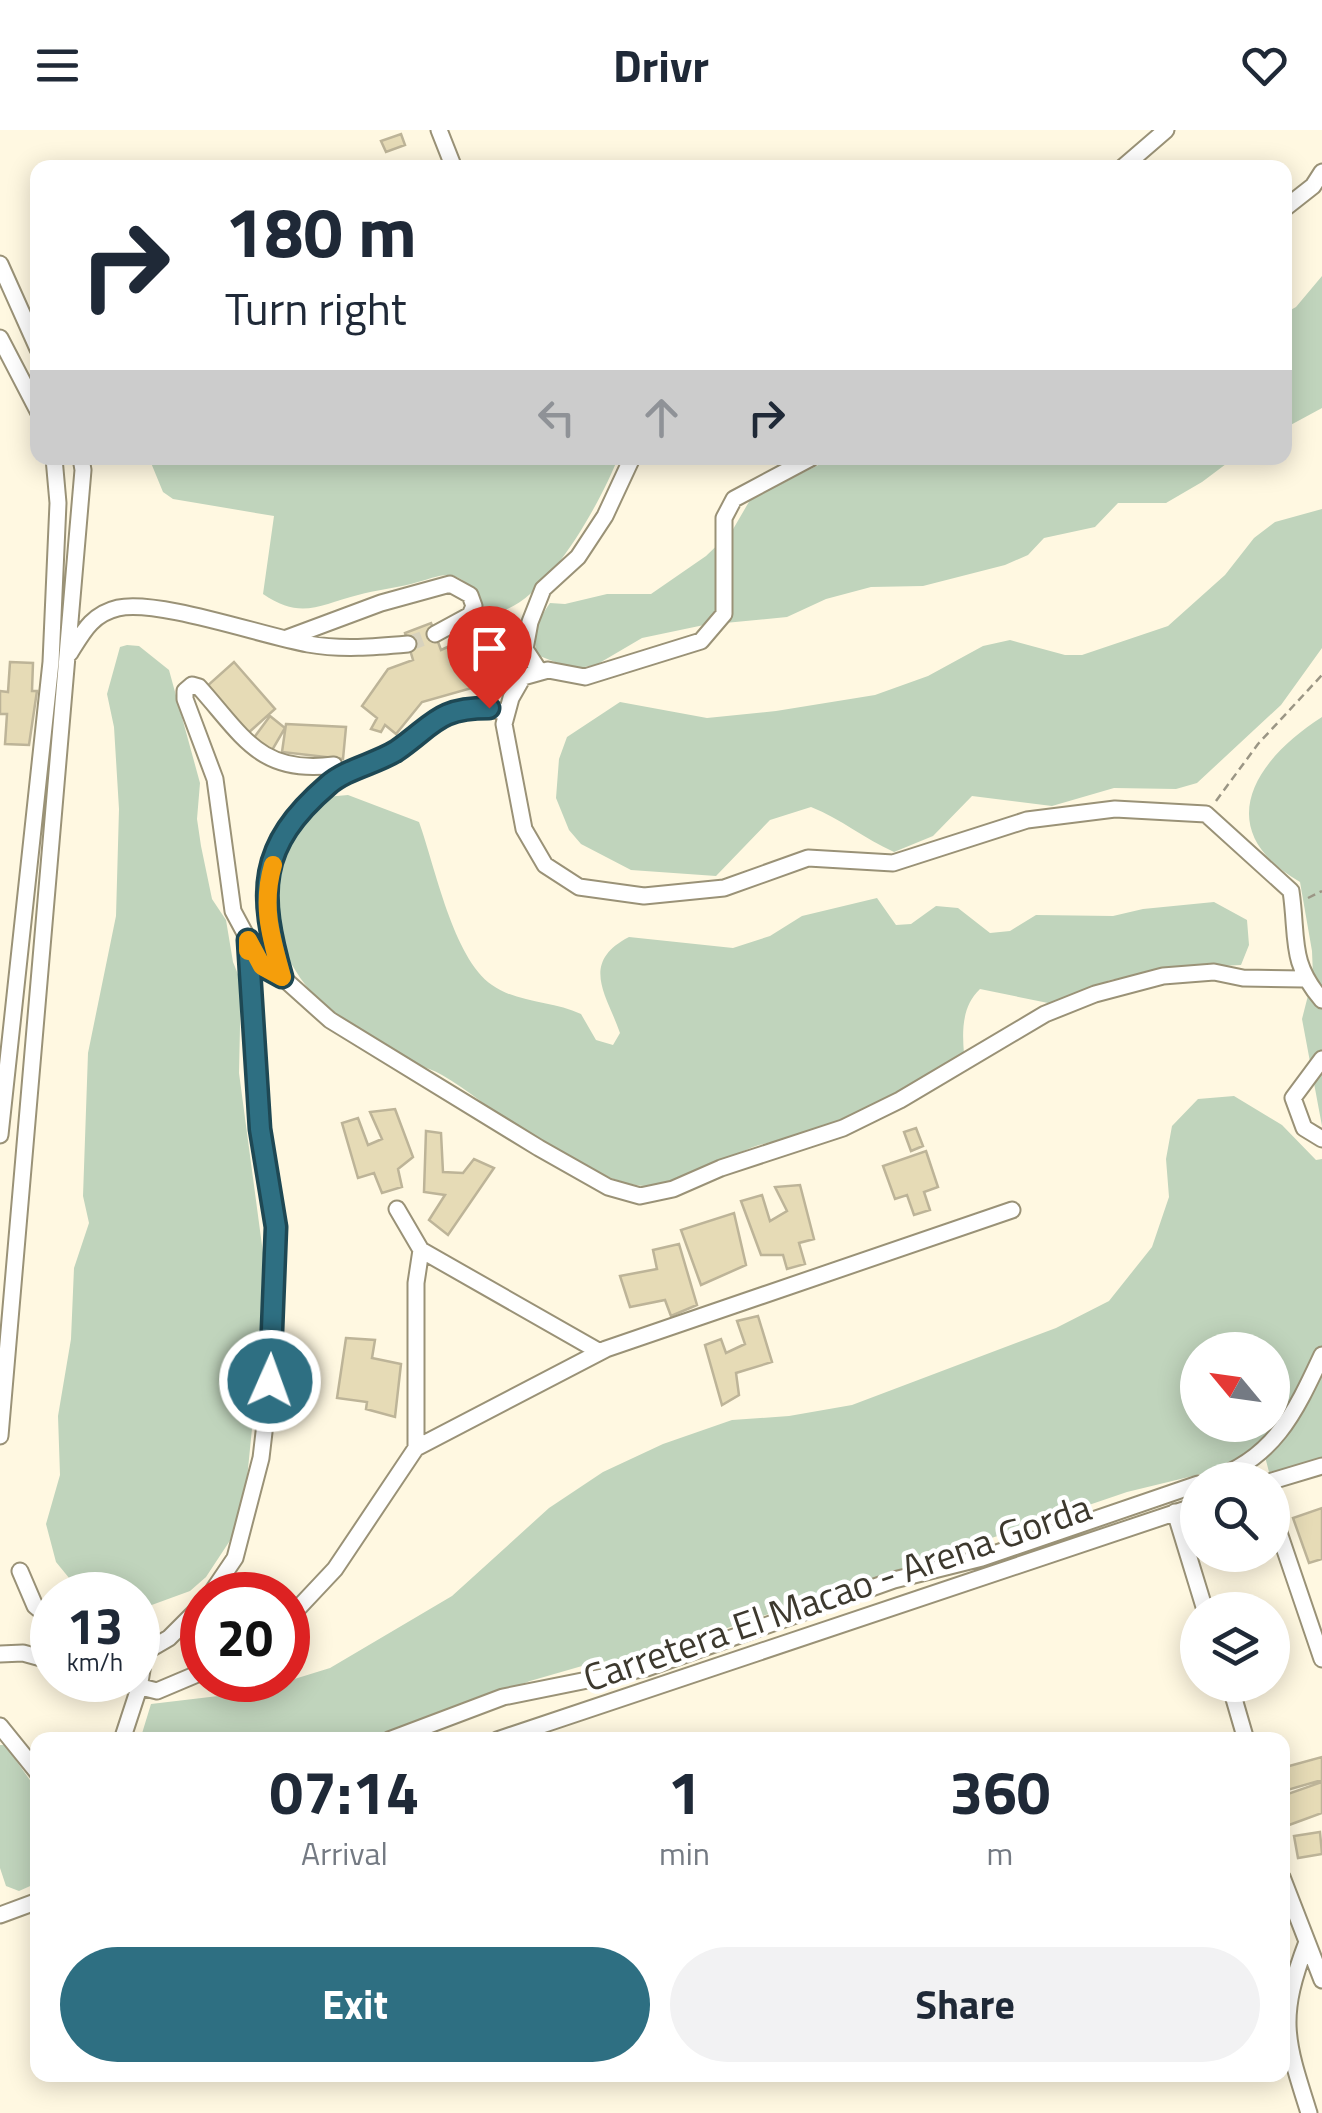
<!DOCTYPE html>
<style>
body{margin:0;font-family:"Titillium Web",sans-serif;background:#f2f2f3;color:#1f2937;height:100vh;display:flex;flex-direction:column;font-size:38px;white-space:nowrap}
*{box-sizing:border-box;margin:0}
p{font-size:32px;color:#747a83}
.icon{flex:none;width:55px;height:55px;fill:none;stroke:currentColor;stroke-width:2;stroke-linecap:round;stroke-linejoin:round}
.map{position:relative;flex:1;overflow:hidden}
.details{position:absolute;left:30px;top:1602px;width:1260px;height:350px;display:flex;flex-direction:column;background:#fff;border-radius:20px;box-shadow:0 5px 25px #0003}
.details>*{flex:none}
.banner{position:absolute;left:30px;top:30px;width:1262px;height:305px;border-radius:20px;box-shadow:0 5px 25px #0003;background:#fff;color:#1f2937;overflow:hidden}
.needle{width:65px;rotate:299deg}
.tools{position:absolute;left:1180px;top:1202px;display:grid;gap:20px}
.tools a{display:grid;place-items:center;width:110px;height:110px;border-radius:50%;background:#fff;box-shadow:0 5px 25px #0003;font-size:50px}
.speed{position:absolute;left:30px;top:1442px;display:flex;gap:20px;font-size:50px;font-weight:700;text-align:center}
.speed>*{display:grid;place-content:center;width:130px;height:130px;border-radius:50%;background:#fff;box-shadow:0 5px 25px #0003;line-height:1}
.speed small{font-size:25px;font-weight:400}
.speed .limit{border:15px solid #d22;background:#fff;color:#111}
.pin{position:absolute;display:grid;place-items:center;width:85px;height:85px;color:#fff;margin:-102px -42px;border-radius:50% 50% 50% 0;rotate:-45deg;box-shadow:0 0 10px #0007}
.pin .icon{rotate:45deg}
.me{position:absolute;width:110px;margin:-55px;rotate:2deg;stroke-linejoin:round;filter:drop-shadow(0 0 8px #0008)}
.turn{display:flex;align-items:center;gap:35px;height:210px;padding:0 30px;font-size:45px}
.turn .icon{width:130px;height:130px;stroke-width:2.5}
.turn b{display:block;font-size:70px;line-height:85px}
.lanes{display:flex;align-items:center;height:95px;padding:0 30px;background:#0003;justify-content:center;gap:50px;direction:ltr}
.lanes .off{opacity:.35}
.eta{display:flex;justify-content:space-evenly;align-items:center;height:170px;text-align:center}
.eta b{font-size:60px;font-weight:700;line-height:70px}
.primary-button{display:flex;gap:20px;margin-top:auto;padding:20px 30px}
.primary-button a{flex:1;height:115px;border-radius:60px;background:#2e6f82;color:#fff;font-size:40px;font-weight:700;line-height:115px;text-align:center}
.primary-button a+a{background:#f2f2f3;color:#1f2937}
header{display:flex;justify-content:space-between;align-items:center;height:130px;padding:0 30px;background:#fff;font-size:45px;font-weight:700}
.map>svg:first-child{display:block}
</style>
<header><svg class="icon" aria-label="menu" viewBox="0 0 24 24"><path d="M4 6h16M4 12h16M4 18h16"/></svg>Drivr<svg class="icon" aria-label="heart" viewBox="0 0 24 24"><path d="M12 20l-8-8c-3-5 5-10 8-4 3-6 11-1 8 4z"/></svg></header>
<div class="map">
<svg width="1322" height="1983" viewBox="0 0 1322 1983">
<rect width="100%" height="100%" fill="#fff8e1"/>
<path fill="#c0d4bc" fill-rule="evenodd" d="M1322 146V278L1285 298V183L1296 177Z
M149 328H618C601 371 549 467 502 481 495 483 486 481 479 480V466C452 435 446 445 411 454 394 458 376 460 358 465 319 475 301 490 263 464L274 386 173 369 163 362Z
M832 328H1234L1202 352 1166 373H1118L1095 397 1044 408 1028 425 1005 435 923 456 871 457 826 469 787 487 704 495 642 508 596 535 573 539 537 525C532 504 538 490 550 473L565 474 607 464H651L706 426 732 401 750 370Z
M1322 379V518L1281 575 1197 653 1176 659 1114 658 1052 676 972 666 933 706 894 722C865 709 841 689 811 677L770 690 716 746 631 740 581 714 569 700 556 668 559 629 567 607 620 572 707 588 776 581 875 565 928 546 983 516 1010 510 1065 525H1082L1168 496 1225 445 1254 408 1275 392Z
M127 515 139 516 169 540 200 653 197 689 201 716 212 769 226 790 233 832 241 852 239 943 263 1123 259 1228 247 1349 231 1409 206 1447 190 1461 138 1480V1465H83L56 1432 46 1394 60 1345 58 1286 71 1209 74 1138 89 1093 83 1066 88 923 116 786 119 679 114 597 107 564 120 517Z
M1322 587V996L1302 889 1313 846 1312 821 1300 752C1210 700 1253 631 1322 587Z
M348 665 419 692C435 736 453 828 492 855 517 873 553 871 581 884L596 910 613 915 620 903C607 865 579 833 629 807L733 818 770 806 802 786 877 768 896 795 911 794 936 776 958 778 990 803 1010 801 1036 785 1113 786 1143 779 1214 772 1247 790 1249 815 1241 835 1182 838 1110 850 1053 874 980 859C962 876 962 900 964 924 918 958 866 988 811 1005 794 1010 776 1010 759 1015 724 1026 690 1055 653 1056 628 1057 611 1048 589 1038 575 1032 560 1028 547 1020 511 998 480 967 442 945 425 935 404 933 386 923 282 862 229 765 326 667Z
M1234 966 1282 995 1316 1030 1322 1029V1333L1269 1342 1262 1315 1234 1336 1127 1362 651 1524 589 1534 530 1551 378 1610H140L151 1574 252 1562 330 1538 452 1466 549 1378 603 1342 663 1314 732 1290 789 1286 852 1275 1056 1198 1109 1171 1152 1117 1169 1067 1166 1029 1172 996 1198 969ZM1198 1220H1272V1295H1198Z
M0 1615H5L37 1660V1753L19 1761 6 1756 0 1738Z"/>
<path fill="#e6dbb6" stroke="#bdb498" stroke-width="2.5" d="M401 4 405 15 386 22 381 11Z
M479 482 501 484 500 500 478 498Z
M431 493 441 520 465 509 514 517 511 533 519 534 517 548 508 546 504 561 475 557 422 572 396 604 385 595 381 602 371 599 377 588 362 576 388 539 413 530 405 503Z
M10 532 33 533 32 561H37L29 615 5 614 7 584H0V561L8 562Z
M234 532 275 579 247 604 206 557Z
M270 586 285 598 271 622 253 609Z
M286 594 346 597 343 629 282 622Z
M395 979 413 1027 398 1039 402 1057 382 1063 374 1043 358 1048 342 993 358 988 368 1015 382 1009 370 982Z
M916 998 923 1016 911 1021 904 1002Z
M426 1001 441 1003 443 1042 463 1043 474 1029 494 1038 448 1105 429 1090 445 1065 424 1062Z
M926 1021 938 1057 924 1062 930 1080 914 1085 907 1065 895 1069 883 1036Z
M800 1055 814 1109 799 1113 805 1134 787 1139 783 1125H761L741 1071 762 1065 770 1091 787 1081 775 1057Z
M734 1083 746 1135 701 1155 681 1100Z
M679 1114 697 1175 671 1186 665 1170 630 1177 620 1146 657 1139 653 1120Z
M758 1186 772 1232 736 1243 739 1265 722 1275 705 1215 721 1209 726 1223 745 1214 737 1191Z
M346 1208 375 1210 372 1228 401 1234 395 1287 366 1279 367 1272 337 1268Z
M1322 1378V1429L1309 1433 1293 1388Z
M1322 1627V1650L1284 1661 1282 1638Z
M1322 1652V1683L1289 1695 1282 1666Z
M1320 1702 1322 1724 1298 1728 1294 1706Z"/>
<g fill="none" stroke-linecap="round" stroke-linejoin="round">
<path stroke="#d8d2bd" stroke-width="15" stroke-dasharray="15 8" stroke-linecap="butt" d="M408 514 435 504"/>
<defs>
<path id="minor" d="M439 0 454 38
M1122 38 1166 0
M1285 78 1313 56 1322 42
M0 134 38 219
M0 208 38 281
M811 328 734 369 724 388V484L701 511 585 547 548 540 523 547 511 568 504 594 524 699 545 735 579 757 644 766 724 758 808 728 893 733 1027 690 1115 679 1206 684 1291 761C1298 809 1289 832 1322 870
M287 508 381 473 450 454 470 465 474 476 470 485 435 504
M70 523C83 502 92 484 118 478 158 469 263 506 308 514 341 520 375 517 408 514
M540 542 525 519 530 492 543 459 578 427 605 386 632 328
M334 635C260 645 243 606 199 557L192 555 185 561V569L215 649 233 781 262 835 282 847 330 890 539 1018 608 1057 640 1066 673 1059 721 1038 843 998 900 970 1045 884 1095 864 1163 846 1214 842 1243 848 1303 849
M282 847C264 781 254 738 303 683 311 674 319 662 329 654 348 638 377 635 397 620 438 590 451 568 507 583
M1322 929 1293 968 1304 998 1322 1009
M0 1005 51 532 58 373 54 328
M397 1079 421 1120 600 1222
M0 1306 83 340 81 328
M416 1318V1153L421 1120
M1209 1350C1273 1330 1295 1283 1322 1225
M1272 1351 1322 1336
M1175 1382 1205 1480
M1272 1382 1322 1529
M20 1441 35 1476 52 1490
M210 1465 235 1428 261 1328 270 1251 276 1097 260 999 248 814
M288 1489 335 1439 416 1318 606 1219 1012 1080
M140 1517 145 1522 169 1508 202 1475
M0 1524 23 1523 52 1531
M113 1550 157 1561 202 1542
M1230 1555 1246 1610
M0 1596 38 1643
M122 1610 139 1558 145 1522
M389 1610 503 1567 647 1538 894 1450 982 1428 1198 1354
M497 1610 1198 1375
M1282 1747 1322 1850
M0 1785 38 1771
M1307 1812C1278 1888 1285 1908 1309 1983"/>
</defs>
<use href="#minor" stroke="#9a9277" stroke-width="19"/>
<path stroke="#9b9685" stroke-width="2.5" stroke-dasharray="8 5" stroke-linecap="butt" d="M1216 671 1258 614 1322 545
M1308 768 1322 761"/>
<use href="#minor" stroke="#fff" stroke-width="15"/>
</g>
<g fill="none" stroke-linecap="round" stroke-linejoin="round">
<defs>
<path id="route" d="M270 1251 276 1097 260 999 248 810 262 836 282 847C258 763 257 716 328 655 346 639 375 634 396 621 435 594 437 578 489 578"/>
</defs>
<use href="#route" stroke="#1e4854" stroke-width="25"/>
<use href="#route" stroke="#2e6f82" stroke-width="18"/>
<path stroke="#f59e0b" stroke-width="18" d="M248 821V810L262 836 282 847C271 807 261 776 273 735"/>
</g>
<g text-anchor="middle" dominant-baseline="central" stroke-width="9" stroke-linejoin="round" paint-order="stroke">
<g font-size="38" fill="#3d392e" stroke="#fff">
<text transform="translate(837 1462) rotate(-19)">Carretera El Macao - Arena Gorda</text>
</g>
</g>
</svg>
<div class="tools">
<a><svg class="needle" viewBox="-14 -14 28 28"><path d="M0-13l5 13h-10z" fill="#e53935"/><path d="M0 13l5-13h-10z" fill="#747a83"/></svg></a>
<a><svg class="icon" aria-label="search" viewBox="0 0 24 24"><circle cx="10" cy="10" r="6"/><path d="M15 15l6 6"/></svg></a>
<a><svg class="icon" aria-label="layers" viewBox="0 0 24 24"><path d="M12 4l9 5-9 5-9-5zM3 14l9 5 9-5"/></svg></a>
</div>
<div class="speed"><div>13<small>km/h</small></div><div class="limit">20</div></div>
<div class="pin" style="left:489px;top:578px;background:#d93025"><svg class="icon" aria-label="arrive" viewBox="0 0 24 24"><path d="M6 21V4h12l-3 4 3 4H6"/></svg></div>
<svg class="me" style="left:270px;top:1251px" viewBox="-20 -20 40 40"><circle r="17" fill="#2e6f82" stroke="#fff" stroke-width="3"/><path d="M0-11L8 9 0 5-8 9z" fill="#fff"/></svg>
<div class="banner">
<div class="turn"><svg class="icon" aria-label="right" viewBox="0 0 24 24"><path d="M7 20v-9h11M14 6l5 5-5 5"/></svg><div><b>180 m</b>Turn right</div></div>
<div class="lanes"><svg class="icon off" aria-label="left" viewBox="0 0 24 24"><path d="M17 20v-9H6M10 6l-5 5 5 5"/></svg><svg class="icon off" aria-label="ahead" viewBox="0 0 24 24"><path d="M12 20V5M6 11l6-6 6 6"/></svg><svg class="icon" aria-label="right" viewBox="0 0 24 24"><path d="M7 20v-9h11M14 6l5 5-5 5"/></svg></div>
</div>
<section class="details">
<div class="eta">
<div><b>07:14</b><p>Arrival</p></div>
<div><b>1</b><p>min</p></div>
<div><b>360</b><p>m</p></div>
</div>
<div class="primary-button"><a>Exit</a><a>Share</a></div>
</section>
</div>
